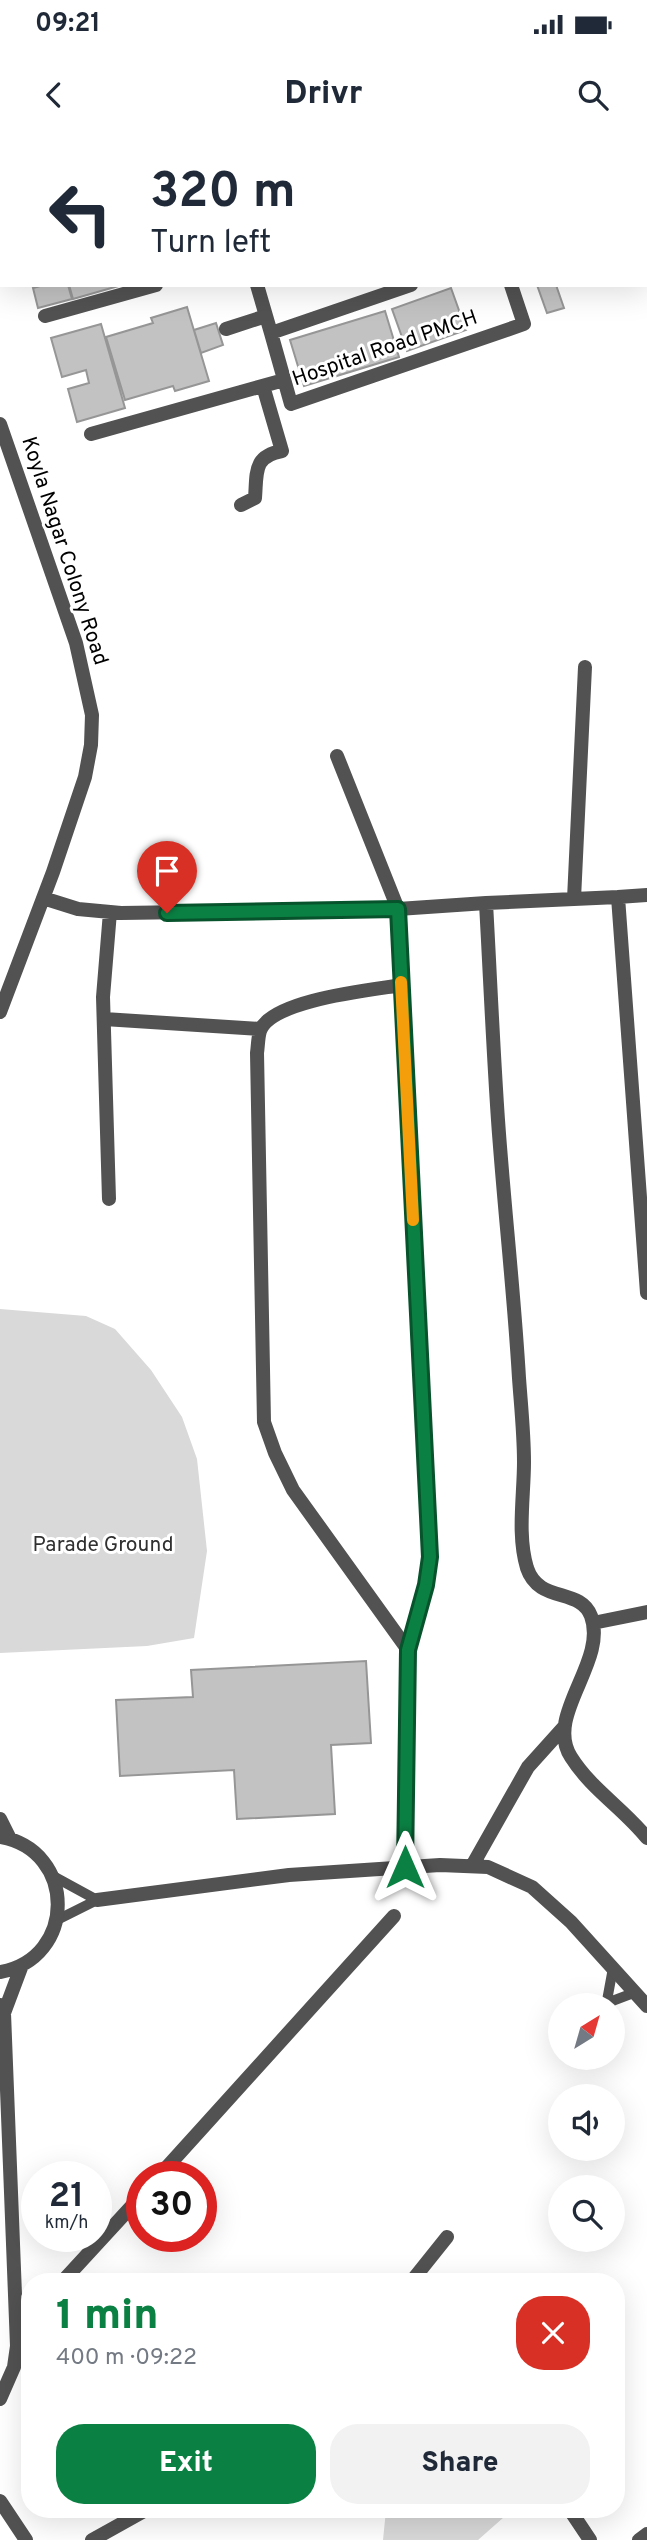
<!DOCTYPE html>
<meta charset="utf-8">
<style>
body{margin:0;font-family:Overpass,sans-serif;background:#f2f2f3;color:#1f2937;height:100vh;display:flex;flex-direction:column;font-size:26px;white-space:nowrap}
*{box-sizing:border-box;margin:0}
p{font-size:23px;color:#747a83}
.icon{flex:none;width:38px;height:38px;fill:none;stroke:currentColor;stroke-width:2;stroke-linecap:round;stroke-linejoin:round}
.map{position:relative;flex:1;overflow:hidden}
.details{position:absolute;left:21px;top:2133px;width:604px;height:245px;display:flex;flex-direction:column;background:#fff;border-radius:28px;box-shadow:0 7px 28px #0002}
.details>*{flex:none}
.top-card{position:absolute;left:0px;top:0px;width:648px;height:147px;box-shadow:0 7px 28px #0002;background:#fff;color:#1f2937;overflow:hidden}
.needle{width:46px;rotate:37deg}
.buttons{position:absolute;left:548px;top:1853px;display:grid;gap:14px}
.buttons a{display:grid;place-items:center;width:77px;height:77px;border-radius:50%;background:#fff;box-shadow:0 7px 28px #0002;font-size:35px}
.speed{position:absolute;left:21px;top:2021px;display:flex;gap:14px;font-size:35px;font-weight:700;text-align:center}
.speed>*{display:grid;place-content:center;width:91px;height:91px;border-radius:50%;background:#fff;box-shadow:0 7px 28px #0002;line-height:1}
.speed small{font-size:18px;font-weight:400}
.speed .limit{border:10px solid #d22;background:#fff;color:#111}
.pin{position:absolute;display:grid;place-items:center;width:60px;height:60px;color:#fff;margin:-72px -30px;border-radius:50% 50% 50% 0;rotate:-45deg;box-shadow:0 0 7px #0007}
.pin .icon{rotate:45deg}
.me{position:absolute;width:77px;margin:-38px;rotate:0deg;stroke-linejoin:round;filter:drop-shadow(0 0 5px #0008)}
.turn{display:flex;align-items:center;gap:24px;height:147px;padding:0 35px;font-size:32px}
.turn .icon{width:91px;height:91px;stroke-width:2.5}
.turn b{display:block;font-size:49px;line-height:60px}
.round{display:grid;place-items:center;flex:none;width:74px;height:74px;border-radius:28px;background:#f2f2f3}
.overview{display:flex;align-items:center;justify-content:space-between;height:119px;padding:0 35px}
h1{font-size:42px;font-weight:800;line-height:52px;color:#0b8043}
.button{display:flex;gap:14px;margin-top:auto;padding:14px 35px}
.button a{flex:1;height:80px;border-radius:28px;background:#0b8043;color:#fff;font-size:28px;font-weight:800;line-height:80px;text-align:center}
.button a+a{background:#f2f2f3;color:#1f2937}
.status{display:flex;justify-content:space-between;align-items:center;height:49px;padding:0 35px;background:#fff;direction:ltr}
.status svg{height:19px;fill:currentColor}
header{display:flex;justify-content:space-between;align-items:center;height:91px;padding:0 35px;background:#fff;font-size:32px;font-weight:800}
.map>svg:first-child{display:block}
</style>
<div class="status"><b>09:21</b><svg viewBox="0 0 49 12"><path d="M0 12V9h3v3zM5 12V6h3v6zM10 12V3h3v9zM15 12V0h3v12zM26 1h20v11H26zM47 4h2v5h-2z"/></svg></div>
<header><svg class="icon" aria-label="back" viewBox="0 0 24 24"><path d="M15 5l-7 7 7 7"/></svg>Drivr<svg class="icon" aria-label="search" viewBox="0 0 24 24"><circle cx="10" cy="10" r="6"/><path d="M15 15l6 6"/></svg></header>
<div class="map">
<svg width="647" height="2400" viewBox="0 0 647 2400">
<rect width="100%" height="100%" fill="#fff"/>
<path fill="#d9d9d9" d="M0 1169 86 1176 115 1189 151 1230 182 1277 197 1319 207 1411 194 1498 147 1506 0 1513Z
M386 2370H512L478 2400H383Z"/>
<path fill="#c2c2c2" stroke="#969696" stroke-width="2" d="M233 0H464L465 2H234Z
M44 145H68L72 159 38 168 33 148Z
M69 145H122L73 159Z
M537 145H556L564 168 547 173Z
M451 148 466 190 407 211 392 169Z
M187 167 209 241 175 251 173 246 125 260 106 197 153 183 151 178Z
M385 171 399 217 304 246 290 200Z
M216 183 223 205 201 213 194 190Z
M101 184 125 268 77 282 68 249 89 243 86 230 62 237 51 198Z
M366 1521 371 1603 331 1605 335 1674 237 1679 234 1630 120 1636 116 1560 193 1557 191 1530Z"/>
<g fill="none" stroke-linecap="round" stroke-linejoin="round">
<path stroke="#525252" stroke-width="10" d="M53 1736 97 1760
M57 1780 97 1760
M607 1863 636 1852
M606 1866 613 1828"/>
<path stroke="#525252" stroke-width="14" d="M214 0 215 2
M490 0 491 2
M257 145 271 193 411 145
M45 176 156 145
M226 189 266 176
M271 193 291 264 524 184 511 145
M0 284 76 503 92 575 91 605 85 637 53 732 0 872
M91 294 284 240
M241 365 255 358C257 333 253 316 282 311L263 246
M337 616 398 769 430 1417 426 1445 408 1510 405 1727
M647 755 618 757 647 1153
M43 758 78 769 121 773 398 769 486 763C490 835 493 907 498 980 504 1066 514 1152 519 1238 521 1266 524 1294 524 1322 524 1356 517 1395 527 1428 539 1464 580 1447 591 1476 608 1522 544 1575 571 1617 591 1649 624 1669 647 1698
M574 759 585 527
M486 763 618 757
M402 845C371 850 271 860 260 891 258 897 258 906 257 913L264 1282 275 1313 293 1350 408 1510
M104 879 260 889
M109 1059 103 857 110 772
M593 1483 647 1472
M0 1679 10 1699
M0 1697C77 1710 77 1819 0 1832
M472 1726 528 1627 564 1587
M97 1760 289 1735 440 1725 488 1727 532 1747 571 1782 647 1866
M0 1865 4 1873 17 2206 14 2227 0 2259
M4 1873 22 1825
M158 2037 394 1776
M62 2142 142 2055
M411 2142 447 2097
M0 2361 26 2400
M570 2370 590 2400
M92 2400 146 2370
M639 2400 647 2394"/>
</g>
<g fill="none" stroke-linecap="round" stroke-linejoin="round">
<defs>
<path id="route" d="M167 773 398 769 430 1417 426 1445 408 1510 405 1727"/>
</defs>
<use href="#route" stroke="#07532c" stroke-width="18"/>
<use href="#route" stroke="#0b8043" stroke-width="12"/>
<path stroke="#f59e0b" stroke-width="12" d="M401 842 413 1080"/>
</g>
<g text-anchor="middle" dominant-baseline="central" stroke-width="6" stroke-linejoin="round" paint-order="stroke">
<g font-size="21" fill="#000" stroke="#fff">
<text transform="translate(385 209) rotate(-19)">Hospital Road PMCH</text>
<text transform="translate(64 411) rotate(72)">Koyla Nagar Colony Road</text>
</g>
<g font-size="21" fill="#303030" stroke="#fff">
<text x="103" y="1405">Parade Ground</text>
</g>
</g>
</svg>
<div class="buttons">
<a><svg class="needle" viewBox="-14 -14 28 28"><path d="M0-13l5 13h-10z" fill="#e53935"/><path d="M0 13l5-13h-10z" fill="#747a83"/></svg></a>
<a><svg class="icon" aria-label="sound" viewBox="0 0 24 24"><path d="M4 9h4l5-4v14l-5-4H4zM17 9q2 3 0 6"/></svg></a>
<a><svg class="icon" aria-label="search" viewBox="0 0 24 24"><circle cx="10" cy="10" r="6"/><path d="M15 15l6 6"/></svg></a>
</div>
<div class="speed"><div>21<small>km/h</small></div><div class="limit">30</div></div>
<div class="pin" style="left:167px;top:773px;background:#d93025"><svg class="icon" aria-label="arrive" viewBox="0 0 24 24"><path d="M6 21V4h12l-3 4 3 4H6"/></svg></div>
<svg class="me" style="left:405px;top:1727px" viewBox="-20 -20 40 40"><path d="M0-17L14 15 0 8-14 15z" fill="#0b8043" stroke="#fff" stroke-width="4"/></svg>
<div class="top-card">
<div class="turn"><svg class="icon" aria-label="left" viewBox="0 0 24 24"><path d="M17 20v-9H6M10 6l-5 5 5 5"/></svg><div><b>320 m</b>Turn left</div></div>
</div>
<section class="details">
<div class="overview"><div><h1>1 min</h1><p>400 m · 09:22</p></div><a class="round" style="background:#d93025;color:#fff"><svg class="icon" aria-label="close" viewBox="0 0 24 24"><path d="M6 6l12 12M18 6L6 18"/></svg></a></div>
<div class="button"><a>Exit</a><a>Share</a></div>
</section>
</div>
